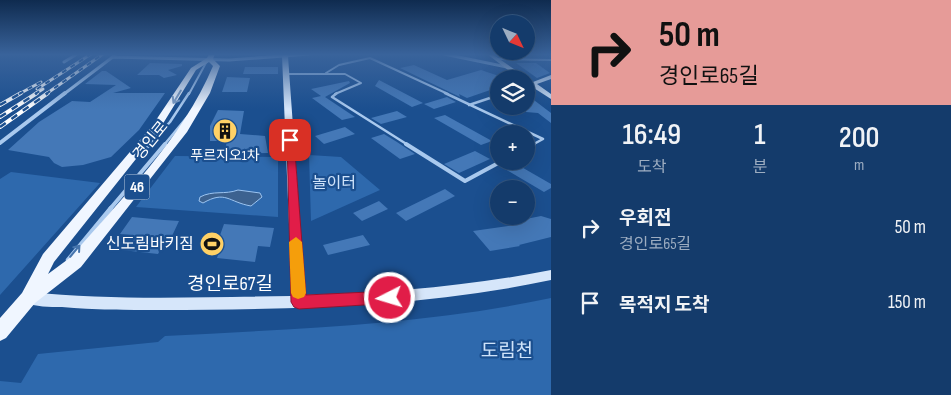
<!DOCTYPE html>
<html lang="ko">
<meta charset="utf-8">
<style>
body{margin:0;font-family:"Sofia Sans Condensed","Noto Sans KR",sans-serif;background:#1d4271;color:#f1f3f6;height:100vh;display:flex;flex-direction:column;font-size:19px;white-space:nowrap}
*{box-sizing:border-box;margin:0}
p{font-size:16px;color:#9dadc1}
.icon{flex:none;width:28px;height:28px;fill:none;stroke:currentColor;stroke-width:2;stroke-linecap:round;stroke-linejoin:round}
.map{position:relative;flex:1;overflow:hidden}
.side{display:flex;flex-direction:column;background:#143b6b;width:400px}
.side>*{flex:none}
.hud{background:#e69b98;color:#111;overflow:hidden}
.needle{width:32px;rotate:133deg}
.fabs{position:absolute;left:490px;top:15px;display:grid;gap:10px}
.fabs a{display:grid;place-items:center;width:45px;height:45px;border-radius:50%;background:#143b6b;box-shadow:0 5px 20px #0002,0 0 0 1px #33557e;font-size:25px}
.pin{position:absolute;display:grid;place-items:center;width:42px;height:42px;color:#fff;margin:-21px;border-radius:10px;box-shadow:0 2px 8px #0006}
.me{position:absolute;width:55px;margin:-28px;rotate:265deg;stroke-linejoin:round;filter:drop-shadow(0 0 4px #0008)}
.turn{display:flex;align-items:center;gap:18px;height:105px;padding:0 25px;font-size:22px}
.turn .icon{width:65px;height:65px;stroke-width:2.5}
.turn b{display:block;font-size:35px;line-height:42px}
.eta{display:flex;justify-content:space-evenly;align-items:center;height:85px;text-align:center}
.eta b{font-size:30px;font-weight:600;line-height:35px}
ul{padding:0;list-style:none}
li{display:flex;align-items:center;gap:15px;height:75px;padding:0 25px}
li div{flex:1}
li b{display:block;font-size:19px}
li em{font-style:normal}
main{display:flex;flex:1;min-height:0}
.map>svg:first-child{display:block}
</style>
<main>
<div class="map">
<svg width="551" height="395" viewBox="0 0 551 395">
<rect width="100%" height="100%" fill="#1b4f8f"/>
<path fill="#2e69ad" d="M309 155 341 157 380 190 311 221Z
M175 156 278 157V217L136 207Z
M11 172 100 183 0 295V179Z
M551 298V395H0V381L21 383 38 354 158 342 165 336C295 329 424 325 551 298Z"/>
<path fill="#3c6290" stroke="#9cc4f0" d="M238 190 260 193 262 197 251 206C228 202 226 190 203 203L199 201 200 197C213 190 225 195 238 190Z"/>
<path fill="#4478b7" d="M150 63 182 64V66L168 70 177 75 164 78 159 75H137Z
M516 63H536L550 73 537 78Z
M414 65 447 80 481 70 499 76V87L467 98 459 94 460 97 400 68Z
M245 67H278V74H243Z
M102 71H106L131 88 113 93H165L139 130 111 157 83 165 62 167 54 163 49 157 8 150 39 122 72 101 90 102 116 85 85 84Z
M227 77 250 78 247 92H222Z
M379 80 423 103 412 107 375 86Z
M349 81 350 83 325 97 355 117 342 120 312 98 321 96 311 89Z
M526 94 551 113V123L538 113 526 112Z
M447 97 456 102 434 109 424 104Z
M218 110 244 111 240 134 265 136 268 153 224 154 227 141H210V126Z
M397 111 407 117 381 124 371 118Z
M445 115 492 141 481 145 434 118Z
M345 127 355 134 324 144 315 136Z
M384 134 397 142 415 154 400 159 371 138Z
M475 151 490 159 459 173 444 164Z
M511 161 551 184V188L544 192 500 166Z
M445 189 455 196 406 221 396 213Z
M379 201 388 209 362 221 353 213Z
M541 216 551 219V237L519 245 520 246 490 251 473 231 515 225 511 222Z
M132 217 164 220 179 221 172 236 168 235 158 254 122 250 131 235 120 234Z
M224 224 274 228 270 247 258 246 255 262 217 258 223 239 219 238Z
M363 235 370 245 328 255 323 245Z"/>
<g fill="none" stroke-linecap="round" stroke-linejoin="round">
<path stroke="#a9c9ee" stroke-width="2" d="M496 59 551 60
M326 73 339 65 370 58 448 94
M286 74H345L361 83 335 94
M189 94 207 61"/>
<path stroke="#a9c9ee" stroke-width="2.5" d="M337 93 332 97 408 145
M445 93 543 139 532 145
M469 105 499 95
M149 145 170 122 189 93
M164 145 188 116"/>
<path stroke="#a9c9ee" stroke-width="4" d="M406 144 465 181 502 161
M526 148 534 144
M140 153 151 144
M110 209 165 144"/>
<path stroke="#a9c9ee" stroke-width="4.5" d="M68 260 111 208"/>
<path stroke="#a9c9ee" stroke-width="3" d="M444 54 507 67
M112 57 229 60 309 54
M64 62 77 54
M64 94 114 56"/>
<path stroke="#a9c9ee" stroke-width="4" d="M0 143 65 93"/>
<path fill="#d6e6fa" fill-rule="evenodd" d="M285 54 288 56 305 295C388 293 470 286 551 270V280C419 308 293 309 160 310 127 310 94 310 62 307 49 307 36 307 24 302L22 298 24 294 29 292C116 301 204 297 292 296L282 56Z
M487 54H492L533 82 551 75V79L537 84 551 94V99L526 83V79H520Z"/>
<path fill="#f0f6ff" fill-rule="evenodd" d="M209 54H215L213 59 220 66 210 93 187 132 81 267 35 303 6 338 0 341V318L22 293 43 254 152 126 191 68 207 58ZM209 62 213 66C182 140 122 197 71 257L48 274 54 262 159 130 196 70Z"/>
<defs>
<path id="rail-far1" d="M37 89 91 54
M19 94 41 82
M35 94 43 89
M46 94 103 54"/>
<path id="rail" d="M0 105 21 93
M0 117 37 93
M0 127 48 93"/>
</defs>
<use href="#rail-far1" stroke="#fff" stroke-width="3"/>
<use href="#rail" stroke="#fff" stroke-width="4"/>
<use href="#rail-far1" stroke="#1b4f8f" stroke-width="2" stroke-dasharray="5" stroke-linecap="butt"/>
<use href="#rail" stroke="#1b4f8f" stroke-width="2.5" stroke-dasharray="7" stroke-linecap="butt"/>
</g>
<defs><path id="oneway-shaft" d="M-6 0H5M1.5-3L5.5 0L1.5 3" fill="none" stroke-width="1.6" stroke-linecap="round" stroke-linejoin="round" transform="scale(1.25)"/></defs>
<use stroke="#7b9ac1" href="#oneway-shaft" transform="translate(177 97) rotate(121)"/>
<use stroke="#4674ac" href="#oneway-shaft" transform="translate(75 251) rotate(-50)"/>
<linearGradient id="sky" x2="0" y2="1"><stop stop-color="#0f2b4f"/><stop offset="0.5" stop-color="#39639b"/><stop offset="1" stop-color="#39639b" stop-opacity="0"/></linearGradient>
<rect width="551" height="109" fill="url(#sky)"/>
<path fill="#e11d48" stroke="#92132f" d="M287 138 294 140 306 295 390 291 396 293 398 298 396 303 299 309 294 307 291 302Z"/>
<path fill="#f59e0b" d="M296 237 302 242 306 293 304 297 298 299 293 297 291 293 289 242Z"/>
<defs>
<symbol id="building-disc" viewBox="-11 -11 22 22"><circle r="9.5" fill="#ffd166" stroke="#1b4f8f"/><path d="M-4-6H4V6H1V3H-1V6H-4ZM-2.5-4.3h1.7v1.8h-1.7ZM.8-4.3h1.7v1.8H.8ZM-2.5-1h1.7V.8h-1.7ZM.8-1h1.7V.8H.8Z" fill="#111"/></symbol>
<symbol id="stadium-disc" viewBox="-11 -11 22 22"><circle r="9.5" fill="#ffd166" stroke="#1b4f8f"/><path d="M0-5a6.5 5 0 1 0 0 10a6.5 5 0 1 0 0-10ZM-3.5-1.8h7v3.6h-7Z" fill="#111"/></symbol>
</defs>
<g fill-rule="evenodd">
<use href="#building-disc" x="211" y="117" width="28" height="28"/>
<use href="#stadium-disc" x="198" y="230" width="28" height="28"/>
</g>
<g text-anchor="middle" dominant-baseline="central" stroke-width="4.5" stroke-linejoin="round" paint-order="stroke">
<g font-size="14" fill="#fff" stroke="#1b4f8f">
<text x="225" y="155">푸르지오1차</text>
</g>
<rect fill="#1b4f8f" stroke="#bbcadd" stroke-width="1" x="124.5" y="174.5" width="25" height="25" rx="4"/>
<g font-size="15" font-weight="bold" fill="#fff">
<text x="137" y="187">46</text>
</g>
<g font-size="16" fill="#fff" stroke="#1b4f8f">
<text transform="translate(151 141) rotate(-51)">경인로</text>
</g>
<g font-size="16" fill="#cfe3fa" stroke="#1b4f8f">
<text x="334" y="183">놀이터</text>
</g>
<g font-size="16" fill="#fff" stroke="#1b4f8f" text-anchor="end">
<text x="194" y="244">신도림바키짐</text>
</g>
<g font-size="19" fill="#fff" stroke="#1b4f8f">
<text x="230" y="284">경인로67길</text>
</g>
<g font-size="19" fill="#cfe3fa" stroke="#1b4f8f">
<text x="507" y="351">도림천</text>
</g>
</g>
</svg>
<div class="fabs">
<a><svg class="needle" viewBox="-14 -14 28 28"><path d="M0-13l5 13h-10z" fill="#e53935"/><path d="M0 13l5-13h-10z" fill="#9dadc1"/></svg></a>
<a><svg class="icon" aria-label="layers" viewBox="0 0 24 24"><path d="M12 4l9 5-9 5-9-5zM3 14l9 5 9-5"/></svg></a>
<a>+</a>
<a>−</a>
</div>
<div class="pin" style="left:290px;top:140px;background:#d93025"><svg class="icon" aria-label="arrive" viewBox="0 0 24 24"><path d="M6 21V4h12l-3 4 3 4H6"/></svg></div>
<svg class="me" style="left:390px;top:298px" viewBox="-20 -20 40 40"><circle r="17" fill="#e11d48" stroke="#fff" stroke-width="3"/><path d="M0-11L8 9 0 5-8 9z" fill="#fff"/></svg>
</div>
<section class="side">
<div class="hud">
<div class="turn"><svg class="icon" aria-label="right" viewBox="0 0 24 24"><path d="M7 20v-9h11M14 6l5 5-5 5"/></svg><div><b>50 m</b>경인로65길</div></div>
</div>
<div class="eta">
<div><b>16:49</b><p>도착</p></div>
<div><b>1</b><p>분</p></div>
<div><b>200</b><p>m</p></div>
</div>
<ul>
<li><svg class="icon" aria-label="right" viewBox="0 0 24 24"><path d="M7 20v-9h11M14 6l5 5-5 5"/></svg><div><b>우회전</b><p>경인로65길</p></div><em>50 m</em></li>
<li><svg class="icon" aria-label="arrive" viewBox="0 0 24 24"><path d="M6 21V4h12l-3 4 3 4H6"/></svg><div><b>목적지 도착</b></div><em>150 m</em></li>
</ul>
</section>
</main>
